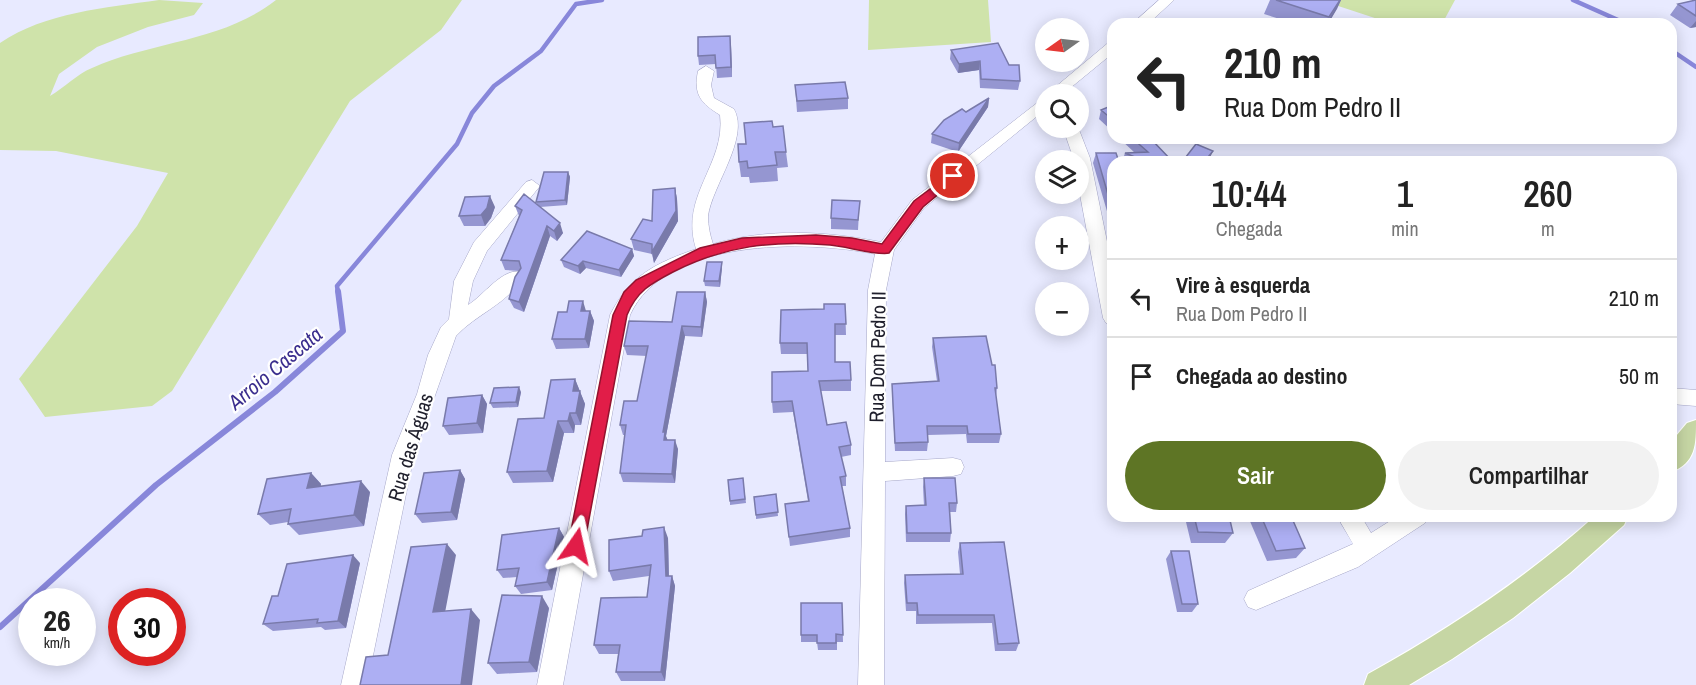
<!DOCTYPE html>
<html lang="pt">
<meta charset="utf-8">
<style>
body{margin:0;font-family:"Archivo Narrow",sans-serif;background:#f2f2f2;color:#222;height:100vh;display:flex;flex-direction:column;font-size:22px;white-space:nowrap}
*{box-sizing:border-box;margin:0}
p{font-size:20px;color:#767676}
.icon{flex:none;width:33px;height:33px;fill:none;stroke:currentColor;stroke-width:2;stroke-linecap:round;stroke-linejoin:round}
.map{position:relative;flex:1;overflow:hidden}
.panel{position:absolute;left:1107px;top:156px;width:570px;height:366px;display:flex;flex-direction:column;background:#fff;border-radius:18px;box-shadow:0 3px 15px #0003}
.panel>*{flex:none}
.banner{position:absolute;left:1107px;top:18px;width:570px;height:126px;border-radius:18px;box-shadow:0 3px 15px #0003;background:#fff;color:#222;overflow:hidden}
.needle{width:39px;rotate:256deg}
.fabs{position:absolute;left:1035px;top:18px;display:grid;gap:12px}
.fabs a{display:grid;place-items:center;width:54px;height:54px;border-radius:50%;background:#fff;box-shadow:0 3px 15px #0003;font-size:30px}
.speed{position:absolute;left:18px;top:588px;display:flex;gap:12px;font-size:30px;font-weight:700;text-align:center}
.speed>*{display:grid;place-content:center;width:78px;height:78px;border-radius:50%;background:#fff;box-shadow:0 3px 15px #0003;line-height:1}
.speed small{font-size:15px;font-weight:400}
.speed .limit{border:9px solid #d22;background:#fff;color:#111}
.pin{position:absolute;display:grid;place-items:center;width:51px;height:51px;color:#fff;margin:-26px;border:3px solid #fff;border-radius:50%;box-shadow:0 2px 6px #0007}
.me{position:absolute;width:66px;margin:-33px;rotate:11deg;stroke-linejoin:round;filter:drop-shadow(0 0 4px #0008)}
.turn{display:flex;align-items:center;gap:21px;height:126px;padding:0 18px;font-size:27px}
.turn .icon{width:78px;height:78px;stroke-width:2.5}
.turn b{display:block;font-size:42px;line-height:51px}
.eta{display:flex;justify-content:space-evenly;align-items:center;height:102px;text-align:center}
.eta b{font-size:36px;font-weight:600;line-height:42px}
.button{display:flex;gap:12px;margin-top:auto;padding:12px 18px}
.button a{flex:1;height:69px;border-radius:36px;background:#5e7525;color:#fff;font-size:24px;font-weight:600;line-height:69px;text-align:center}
.button a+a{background:#f2f2f2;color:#222}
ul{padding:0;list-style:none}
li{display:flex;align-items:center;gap:18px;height:78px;padding:0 18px;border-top:2px solid #e0e0e0}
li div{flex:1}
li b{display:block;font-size:22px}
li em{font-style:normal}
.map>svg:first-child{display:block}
</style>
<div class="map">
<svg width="1696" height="685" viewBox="0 0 1696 685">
<rect width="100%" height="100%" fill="#e8eaff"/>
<path fill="#cfe3aa" d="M159 0 203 3 194 15 148 27 97 47 59 74 50 96C64 88 77 74 92 68 152 41 223 42 276 0H462L441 30 350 101 172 391 152 406 45 417 19 379 137 226 168 173 56 151 0 150V43C46 12 105 8 159 0Z
M869 0H988L991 42 868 50Z
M1320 0H1455L1442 24H1393Z"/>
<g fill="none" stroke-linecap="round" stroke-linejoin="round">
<path stroke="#8887da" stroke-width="4.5" d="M1573 0 1627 24
M1671 50 1696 67
M338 293 337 286 457 144 472 113 494 86 541 51 576 4 602 0"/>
<path stroke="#8887da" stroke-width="6" d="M0 627 156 485 275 392 343 331 338 291"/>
<defs>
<path id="minor" d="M1159 0H1174L1148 24H1132Z
M1113 42V53L1063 94H1047L1108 43Z
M706 66 714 71 711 85 714 98 734 109C750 138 712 186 708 216 708 226 710 235 713 244 768 228 825 231 881 242L912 200 1046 96V109L924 208 894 250 886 290 885 462 953 458 961 460 964 467 961 474 953 476 885 481 884 685H858L868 290 875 254C805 240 665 238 630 315L563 685H537L610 315C630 275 656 263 696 249 679 195 726 165 720 115 701 103 693 95 698 71Z
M1078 127 1090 158 1113 271V325L1106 323 1103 318 1078 184V160H1074L1063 128Z
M532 180 540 186 487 251 473 281 468 305C483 296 503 267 521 272L523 277C508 304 476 314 456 336L414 455 367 685H341L392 455 417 394 428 355 441 327 449 319 454 281 474 242 526 182Z
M1671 388 1696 390V406L1671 404Z
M1337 516H1361L1371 533 1398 516H1428L1425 523 1358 567 1256 610 1248 607 1244 599 1248 591 1353 544Z"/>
<path id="major" d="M1696 420C1696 444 1696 463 1671 472V442L1687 423Z
M1595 516H1628L1624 525 1570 573 1513 618 1452 659 1409 685H1364L1368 674C1449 629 1526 578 1595 516Z"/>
</defs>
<use href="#minor" stroke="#a6a7c8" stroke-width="1"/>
<use href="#major" stroke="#fff" stroke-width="2"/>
<use href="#minor" fill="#fff" fill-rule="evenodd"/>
<use href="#major" fill="#c6d6a4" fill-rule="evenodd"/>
</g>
<path fill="#9596d1" d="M1270 0H1341L1328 24H1296L1264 14Z
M1696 0V27L1690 28 1670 15 1678 4Z
M731 45 732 77 717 78 716 64 699 65 698 56Z
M951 50 1009 65 1020 81 1018 90 980 88 979 70 958 73 950 59Z
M795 85 848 98V109L797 112Z
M989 98 988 107 958 152 931 143 932 134 966 112Z
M1113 105V132L1099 119 1101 110Z
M773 127 786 152 788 167 777 168 778 181 750 183 749 177H741L739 162 746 144Z
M1119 138H1151L1173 162H1122L1125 153H1135Z
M1096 153 1113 162V232L1093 163Z
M1410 157 1433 162H1407Z
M568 172 570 177 567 205 540 207 563 233 557 241 550 236 524 312 514 308 509 299 519 271 505 270 501 260 519 216 515 206 537 204 536 202Z
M675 188 677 199 678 221 654 263 652 254 634 250 631 239 652 221Z
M495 207 491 218 485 226H464L459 216Z
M859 212 858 230 831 229V218Z
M632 249 634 256 621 277 586 268 580 274 564 267 561 260Z
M722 267 720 287 705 286 704 281Z
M705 292 707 302 702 337 685 336 666 436 667 440 678 449 675 483 623 482 620 473 625 435H623L620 425 637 401 647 356 627 355 624 346 672 322Z
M845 304 846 335H835V362L851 380V391H821L827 425 851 445V455L841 457 846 476V486H842L850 528V537L790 546 785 504 808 501 793 412 773 413 772 402 808 371 807 354H781L780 343 824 309Z
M586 311H590L594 321 589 348 556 349 552 339Z
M933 338 992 365 997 388 996 396 1001 434 999 443H967L966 434 928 435V442L927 451H895L892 393V384L937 381 932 347Z
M575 379 585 404 581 425H575L574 433H564L553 482 513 483 507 472 544 418Z
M521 392 518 407 493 408 490 403Z
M482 395 487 404 483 433 449 435 443 426Z
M460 470 465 479 457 520 422 523 415 514Z
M311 473 321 484V486L370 492 364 526 299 535 288 524V522L270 525 258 514Z
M743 478 746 503 730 505V501Z
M924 478 957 503 956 512H950L951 533 950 542H906L905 514 906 506H924L923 487Z
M776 494 778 516 756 519V515Z
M1171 516H1291L1305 548 1296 558 1267 561 1249 519 1230 521 1233 533 1225 543H1191L1186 522 1172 521Z
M1369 516H1381L1374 520Z
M559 528 564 537 552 590 521 594 515 586 517 577 503 578 497 570Z
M642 536 668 538 669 576H672L675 586 665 681H621L616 672 618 654H599L594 645 647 597 649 576 613 581 609 571Z
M960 543 1019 643 1016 651H995L992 623 916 624V611H906L904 583 905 575 960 574 958 552Z
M1171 551 1198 604 1192 612H1177L1166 559Z
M360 563 346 628 325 630 321 627 273 631 263 624 278 596Z
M842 603 843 642H837V650H818L817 642H801V635Z
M549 608 537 672 497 674 488 663Z"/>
<path fill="#797aaa" d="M1340 0H1341L1337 9 1328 24H1326Z
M1696 21V27L1690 28Z
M730 36 731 45 732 77 731 67Z
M980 61 979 70 958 73 959 64Z
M989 98 988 107 958 152 959 143Z
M1213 151 1208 162H1204Z
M568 172 570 177 567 205 565 200Z
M675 188 677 199 678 221 654 263 652 252Z
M490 196 495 207 491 218 485 226 481 215Z
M560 223 563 233 557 241 554 231Z
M547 226 550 236 524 312 519 302Z
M632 249 634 256 621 277 619 270Z
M583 261 586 268 580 274 578 266Z
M722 262V267L720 287 719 281Z
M705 292 707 302 702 337 701 327Z
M583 301 586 311H581Z
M590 311 594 321 589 348 585 339Z
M682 326 685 336 666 436 668 441 664 440 663 432Z
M575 379 585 404 581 425 576 413 573 391Z
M519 387 521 392 518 407 516 402Z
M482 395 487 404 483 433 477 423Z
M570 413 575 425 574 433 568 421Z
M558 421 564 433 553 482 547 471Z
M675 440 678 449 675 483 672 474Z
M460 470 465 479 457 520 451 512Z
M311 473 321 484 318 499 307 488Z
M361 481 370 492 364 526 354 515Z
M664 527 668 538 669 586 666 576Z
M559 528 564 537 552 590 547 582Z
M447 544 456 555 443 623 433 612Z
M353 555 360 563 346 628 338 621Z
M672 576 675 586 665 681 661 672Z
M542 596 549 608 537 672 529 662Z
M471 609 480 620 472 685H461Z"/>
<path fill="#adaff3" stroke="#797aaa" stroke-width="1.5" d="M1276 0H1340L1329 17Z
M1696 0V16L1678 4Z
M730 36 731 67 716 68 715 55 698 56V37Z
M998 43 1009 65H1019L1020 81 981 79 980 61 959 64 951 50Z
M845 82 848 98 797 101 795 85Z
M989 98 959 143 932 134 944 120 962 109 966 112Z
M1113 105V120L1101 110Z
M772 121 773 127 783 126 786 152H775L777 165 748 168 747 161 739 162 738 144H746L744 123Z
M1132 138H1150L1173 162H1147L1125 153 1148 152Z
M1196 144 1213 151 1204 162H1182Z
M1096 153H1116L1119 162H1113V212Z
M1410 157 1432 159 1433 162H1412Z
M544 172H568L565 200 536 202Z
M675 188 676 211 652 252V244L631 239 643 219 652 221 653 190Z
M524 194 560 223 554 231 547 226 519 302 509 299 515 277 521 268 519 261 501 260 522 210 515 206Z
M490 196 487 208 481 215 459 216 465 197Z
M832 200 860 201 858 220 831 218Z
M587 231 632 249 619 270 583 261 578 266 561 260Z
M707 262H722L719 281H704Z
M677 292H705L701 327 682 326 663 432H665L664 440H675L672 474 620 473 626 425H620L624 401H637L648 346H624L629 321 672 322Z
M569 301H583L581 311H590L585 339H552L558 312H567Z
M824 304H845L846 324H835V362H850L851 380 819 381 827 425 846 422 851 445 839 447 846 476 840 477 850 528 789 537 785 504 809 501 792 401 772 402V372L808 371 807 343H780L781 310 824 309Z
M986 336 992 365H995L997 388H995L1001 434H968L967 426H927L928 442 895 443 892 384 939 381 933 338Z
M575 379 573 391H580L576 413H570L568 421H558L547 471 507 472 518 419 544 418 551 380Z
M519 387 516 402 490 403 494 388Z
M482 395 477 423 443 426 448 398Z
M460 470 451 512 415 514 424 473Z
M311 473 307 488 361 481 354 515 288 524 291 509 258 514 267 479Z
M743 478 745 499 730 501 728 480Z
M924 478H955L957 503H949L951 533H907L906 506 926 505Z
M776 494 778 512 756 515 754 497Z
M1194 516H1229L1233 533 1198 532Z
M1261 516H1291L1305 548 1276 551Z
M664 527 666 576H672L661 672H616L620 645H594L601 598 647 597 651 565 609 571V540L642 536 643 530Z
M559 528 547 582 515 586 519 568 497 570 502 535Z
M1004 542 1019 643 998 644 994 615H918L917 603H907L905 575 963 574 960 543Z
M447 544 433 612 471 609 461 685H360L366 657 388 655 411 547Z
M1171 551H1189L1198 604H1182Z
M353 555 338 621 317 623 318 619 263 624 272 596H278L287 564Z
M502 595 542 596 529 662 488 663Z
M801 603H842L843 635 836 634V643H817V635H801Z"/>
<path fill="#e11d48" stroke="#92132f" stroke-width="1.5" d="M953 172 959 176 958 178 923 207 889 253C878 256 845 246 830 245 773 240 724 246 673 272 650 284 637 291 627 315L584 546 582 551 576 554 570 551 568 546 613 315 624 292 636 280 700 248 742 238 816 235 852 238 882 244 914 201Z"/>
<g text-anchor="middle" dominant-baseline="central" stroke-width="4.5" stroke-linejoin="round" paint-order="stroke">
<g font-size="20" fill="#20202d" stroke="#fff">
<text transform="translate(877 357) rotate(-89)">Rua Dom Pedro II</text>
<text transform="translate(410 447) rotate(-73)">Rua das Águas</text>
</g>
<g font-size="21" font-style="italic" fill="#3b2e8e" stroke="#fff">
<text transform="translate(275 368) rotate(-40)">Arroio Cascata</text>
</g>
</g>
</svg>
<div class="fabs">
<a><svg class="needle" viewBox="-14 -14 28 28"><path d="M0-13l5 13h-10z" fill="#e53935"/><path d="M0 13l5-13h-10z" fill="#767676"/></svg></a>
<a><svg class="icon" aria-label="search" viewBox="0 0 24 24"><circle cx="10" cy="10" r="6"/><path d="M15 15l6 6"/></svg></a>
<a><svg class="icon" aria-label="layers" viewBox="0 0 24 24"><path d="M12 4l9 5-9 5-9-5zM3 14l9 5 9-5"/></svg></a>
<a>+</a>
<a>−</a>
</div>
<div class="speed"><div>26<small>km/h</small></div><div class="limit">30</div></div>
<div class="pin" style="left:953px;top:176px;background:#d93025"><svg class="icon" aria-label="arrive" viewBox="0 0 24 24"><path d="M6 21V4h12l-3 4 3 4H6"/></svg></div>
<svg class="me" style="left:576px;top:546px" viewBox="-20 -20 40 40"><path d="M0-17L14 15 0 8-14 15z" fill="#e11d48" stroke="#fff" stroke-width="4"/></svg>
<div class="banner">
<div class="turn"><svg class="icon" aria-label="left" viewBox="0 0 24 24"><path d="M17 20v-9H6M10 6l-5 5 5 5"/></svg><div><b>210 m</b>Rua Dom Pedro II</div></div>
</div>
<section class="panel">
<div class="eta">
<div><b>10:44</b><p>Chegada</p></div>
<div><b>1</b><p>min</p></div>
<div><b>260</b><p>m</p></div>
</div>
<ul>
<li><svg class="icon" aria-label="left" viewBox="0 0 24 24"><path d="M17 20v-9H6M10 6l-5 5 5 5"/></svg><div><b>Vire à esquerda</b><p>Rua Dom Pedro II</p></div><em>210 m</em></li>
<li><svg class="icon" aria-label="arrive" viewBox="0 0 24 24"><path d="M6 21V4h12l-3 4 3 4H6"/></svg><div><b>Chegada ao destino</b></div><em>50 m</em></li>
</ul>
<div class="button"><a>Sair</a><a>Compartilhar</a></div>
</section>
</div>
